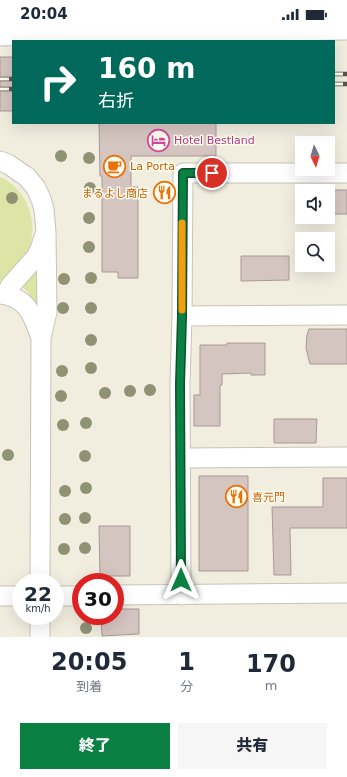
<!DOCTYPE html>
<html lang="ja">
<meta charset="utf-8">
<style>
body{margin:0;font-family:"DejaVu Sans","Noto Sans JP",sans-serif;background:#f6f6f7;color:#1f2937;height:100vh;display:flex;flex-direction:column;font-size:15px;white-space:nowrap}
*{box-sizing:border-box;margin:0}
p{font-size:13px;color:#747a83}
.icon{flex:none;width:22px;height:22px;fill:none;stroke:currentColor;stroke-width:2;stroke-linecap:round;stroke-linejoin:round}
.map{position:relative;height:609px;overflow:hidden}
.side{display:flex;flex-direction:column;background:#fff;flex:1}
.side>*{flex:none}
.hud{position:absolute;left:12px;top:12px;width:323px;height:84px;border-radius:0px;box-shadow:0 4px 16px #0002;background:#00695c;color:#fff;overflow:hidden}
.needle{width:26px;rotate:175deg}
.buttons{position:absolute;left:295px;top:108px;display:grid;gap:8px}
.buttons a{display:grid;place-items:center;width:40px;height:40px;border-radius:0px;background:#fff;box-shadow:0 4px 16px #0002;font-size:20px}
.speed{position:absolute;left:12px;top:545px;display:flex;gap:8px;font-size:20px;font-weight:700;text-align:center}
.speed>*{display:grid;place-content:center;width:52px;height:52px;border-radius:50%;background:#fff;box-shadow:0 4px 16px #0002;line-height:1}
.speed small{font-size:10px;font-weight:400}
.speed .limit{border:6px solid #d22;background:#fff;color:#111}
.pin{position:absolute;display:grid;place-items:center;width:34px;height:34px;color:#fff;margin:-17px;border:2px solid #fff;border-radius:50%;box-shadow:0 1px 4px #0007}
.me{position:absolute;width:44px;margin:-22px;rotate:0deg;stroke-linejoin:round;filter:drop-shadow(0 0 3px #0008)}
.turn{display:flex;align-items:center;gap:14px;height:84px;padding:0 20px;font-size:18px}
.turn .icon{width:52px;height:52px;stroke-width:2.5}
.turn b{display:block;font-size:28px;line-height:34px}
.eta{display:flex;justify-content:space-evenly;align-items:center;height:68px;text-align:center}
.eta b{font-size:24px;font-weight:800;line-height:28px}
.cta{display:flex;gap:8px;margin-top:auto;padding:8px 20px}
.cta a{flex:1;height:46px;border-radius:0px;background:#0b8043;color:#fff;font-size:16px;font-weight:800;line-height:46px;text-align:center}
.cta a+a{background:#f6f6f7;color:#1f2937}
.status{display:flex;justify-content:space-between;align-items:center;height:28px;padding:0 20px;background:#fff;direction:ltr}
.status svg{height:11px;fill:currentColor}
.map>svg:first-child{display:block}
</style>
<div class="status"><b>20:04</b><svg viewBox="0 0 49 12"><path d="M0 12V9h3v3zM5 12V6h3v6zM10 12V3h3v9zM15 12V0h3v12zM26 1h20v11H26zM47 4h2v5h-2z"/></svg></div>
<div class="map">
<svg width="347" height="609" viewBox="0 0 347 609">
<rect width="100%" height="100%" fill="#f1eee0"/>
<path fill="#dce5a5" d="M0 149C26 160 38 192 30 217 29 221 27 225 25 229 20 236 10 245 4 252H0Z
M37 237 43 286 35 278 28 264 20 257Z"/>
<path fill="#d5c5c1" stroke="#a89995" d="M0 29H13V83H0Z
M99 95H216V128H131V159H138V250H118V244H102V148H100Z
M328 162H347V186H328Z
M241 228H289V252L241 253Z
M309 301H347V336H310L306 320 307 307Z
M227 315H265V347H251V345L222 346V357H220V398H194V367H200V317H227Z
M274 391H317L316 415H274Z
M199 448H248V543H199Z
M323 450H347V500H290L291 547H274L272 479H323Z
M99 498H130V548H100Z
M115 581H139V606L102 608 101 588H115Z"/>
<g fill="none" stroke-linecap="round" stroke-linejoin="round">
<defs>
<path id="minor" d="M0 8 347 2
M0 133 8 136 21 145 27 149 36 160 41 171 44 181 46 204 47 284 41 310 40 554
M10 258 36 229 40 221 44 209
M0 266C27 269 33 287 41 310
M182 288 347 287
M180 430 347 429
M115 567 347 565
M181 567 180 356 182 288 183 145H347
M0 568H21
M55 568H81
M40 588V609"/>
</defs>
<use href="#minor" stroke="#c7c3b6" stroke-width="21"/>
<use href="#minor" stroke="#fff" stroke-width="19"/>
<defs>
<path id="rail" d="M334 46H347
M0 51H13
M334 56H347
M0 61H13"/>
</defs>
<use href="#rail" stroke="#57554d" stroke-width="4.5"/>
<use href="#rail" stroke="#fffbed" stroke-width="3" stroke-dasharray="9" stroke-linecap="butt"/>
</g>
<g fill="#909274">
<circle cx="61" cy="128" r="6"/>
<circle cx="89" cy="130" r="6"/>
<circle cx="90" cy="160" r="6"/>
<circle cx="12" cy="170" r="6"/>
<circle cx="89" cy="190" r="6"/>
<circle cx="89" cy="219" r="6"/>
<circle cx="91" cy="250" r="6"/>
<circle cx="64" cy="251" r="6"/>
<circle cx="63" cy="280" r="6"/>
<circle cx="91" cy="280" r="6"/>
<circle cx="91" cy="312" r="6"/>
<circle cx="91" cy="340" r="6"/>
<circle cx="62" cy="343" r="6"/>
<circle cx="150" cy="362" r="6"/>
<circle cx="130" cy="363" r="6"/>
<circle cx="105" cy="365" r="6"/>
<circle cx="61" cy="368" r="6"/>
<circle cx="86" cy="395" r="6"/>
<circle cx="63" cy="397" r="6"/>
<circle cx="8" cy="427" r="6"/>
<circle cx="85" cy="428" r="6"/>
<circle cx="86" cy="460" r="6"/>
<circle cx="65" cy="463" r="6"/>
<circle cx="85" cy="490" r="6"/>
<circle cx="65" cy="491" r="6"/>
<circle cx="85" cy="520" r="6"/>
<circle cx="64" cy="521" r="6"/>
<circle cx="86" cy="600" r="6"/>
</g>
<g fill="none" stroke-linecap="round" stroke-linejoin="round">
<defs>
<path id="route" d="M181 552 180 356 182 288 183 145H212"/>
</defs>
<use href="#route" stroke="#07532c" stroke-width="10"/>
<use href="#route" stroke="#0b8043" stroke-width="7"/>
<path stroke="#f59e0b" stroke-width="7" d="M182 282V195"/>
</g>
<defs>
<symbol id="hotel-ring" viewBox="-11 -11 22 22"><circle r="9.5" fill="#fffbed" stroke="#d1479c" stroke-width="1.5"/><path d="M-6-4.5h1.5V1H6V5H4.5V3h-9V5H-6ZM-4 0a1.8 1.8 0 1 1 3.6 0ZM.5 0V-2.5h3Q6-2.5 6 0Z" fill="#d1479c"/></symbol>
<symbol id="cafe-ring" viewBox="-11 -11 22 22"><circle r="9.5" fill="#fffbed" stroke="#e8710a" stroke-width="1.5"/><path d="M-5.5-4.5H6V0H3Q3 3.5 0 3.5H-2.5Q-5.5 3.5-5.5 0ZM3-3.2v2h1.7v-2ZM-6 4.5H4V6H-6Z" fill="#e8710a"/></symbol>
<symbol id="restaurant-ring" viewBox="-11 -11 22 22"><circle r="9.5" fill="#fffbed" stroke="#e8710a" stroke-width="1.5"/><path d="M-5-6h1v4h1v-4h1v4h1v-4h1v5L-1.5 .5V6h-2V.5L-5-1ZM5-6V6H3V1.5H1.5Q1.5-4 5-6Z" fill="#e8710a"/></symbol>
</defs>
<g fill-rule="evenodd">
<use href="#hotel-ring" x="146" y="100" width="25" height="25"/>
<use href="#cafe-ring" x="102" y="126" width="25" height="25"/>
<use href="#restaurant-ring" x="152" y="152" width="25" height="25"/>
<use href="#restaurant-ring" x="224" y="456" width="25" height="25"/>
</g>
<g text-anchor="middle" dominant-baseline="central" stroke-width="3" stroke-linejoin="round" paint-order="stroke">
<g font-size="11" fill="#b23c85" stroke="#fffbed" text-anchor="start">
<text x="174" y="112">Hotel Bestland</text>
</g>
<g font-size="11" fill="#c56008" stroke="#fffbed" text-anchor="start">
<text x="130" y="138">La Porta</text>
<text x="148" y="165" text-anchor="end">まるよし商店</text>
<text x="252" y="469">喜元門</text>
</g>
</g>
</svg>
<div class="buttons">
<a><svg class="needle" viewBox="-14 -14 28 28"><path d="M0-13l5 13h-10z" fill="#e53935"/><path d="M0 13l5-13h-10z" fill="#747a83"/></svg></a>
<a><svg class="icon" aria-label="sound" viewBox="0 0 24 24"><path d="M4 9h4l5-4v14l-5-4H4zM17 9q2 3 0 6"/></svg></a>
<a><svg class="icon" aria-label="search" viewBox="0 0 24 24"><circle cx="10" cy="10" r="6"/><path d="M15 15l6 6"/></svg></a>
</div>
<div class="speed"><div>22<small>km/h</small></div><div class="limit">30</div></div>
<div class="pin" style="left:212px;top:145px;background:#d93025"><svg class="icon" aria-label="arrive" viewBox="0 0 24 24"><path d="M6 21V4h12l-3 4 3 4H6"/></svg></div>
<svg class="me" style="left:181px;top:552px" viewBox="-20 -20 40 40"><path d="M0-17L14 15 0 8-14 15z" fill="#0b8043" stroke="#fff" stroke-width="4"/></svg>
<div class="hud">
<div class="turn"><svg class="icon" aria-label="right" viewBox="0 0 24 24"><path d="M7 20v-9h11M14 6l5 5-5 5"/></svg><div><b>160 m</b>右折</div></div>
</div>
</div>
<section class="side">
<div class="eta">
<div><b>20:05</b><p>到着</p></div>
<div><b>1</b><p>分</p></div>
<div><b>170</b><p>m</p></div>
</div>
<div class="cta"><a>終了</a><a>共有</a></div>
</section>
